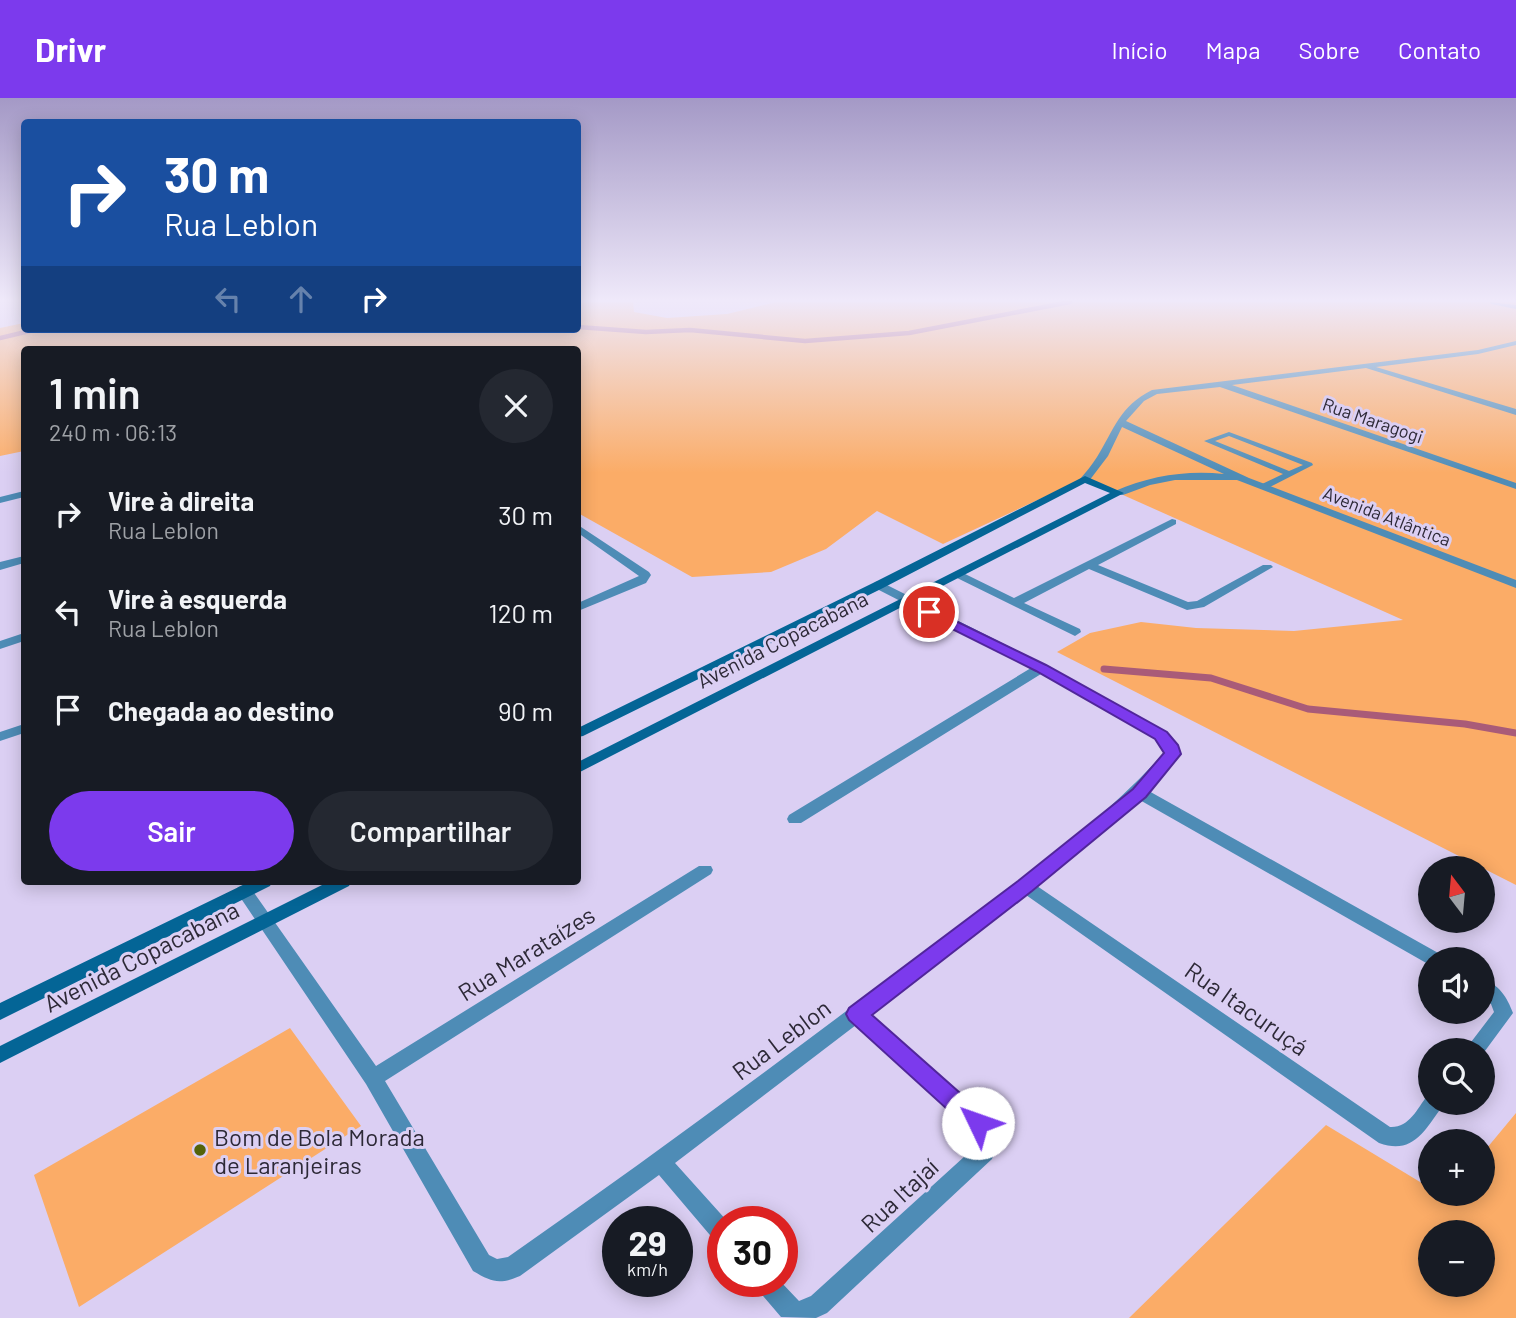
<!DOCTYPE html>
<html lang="pt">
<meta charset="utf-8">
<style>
body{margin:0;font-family:Barlow,sans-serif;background:#242831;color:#f1f3f6;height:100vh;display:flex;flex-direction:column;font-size:26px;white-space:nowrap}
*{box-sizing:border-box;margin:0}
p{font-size:23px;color:#9ea1a6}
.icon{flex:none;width:38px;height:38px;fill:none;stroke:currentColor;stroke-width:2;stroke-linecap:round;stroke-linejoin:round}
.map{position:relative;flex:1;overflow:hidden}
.drawer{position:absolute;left:21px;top:248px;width:560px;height:539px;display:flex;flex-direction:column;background:#171b24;border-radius:7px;box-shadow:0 4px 18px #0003}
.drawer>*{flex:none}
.banner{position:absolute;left:21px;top:21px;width:560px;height:214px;border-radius:7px;box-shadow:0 4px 18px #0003;background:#1a4fa0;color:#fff;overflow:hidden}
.needle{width:46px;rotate:344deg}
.controls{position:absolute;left:1418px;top:758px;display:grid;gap:14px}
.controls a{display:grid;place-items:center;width:77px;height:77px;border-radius:50%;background:#171b24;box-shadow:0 4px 18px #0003;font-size:35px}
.speed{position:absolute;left:602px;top:1108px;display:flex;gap:14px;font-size:35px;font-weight:700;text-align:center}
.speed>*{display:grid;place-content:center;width:91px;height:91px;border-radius:50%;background:#171b24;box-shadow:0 4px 18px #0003;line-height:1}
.speed small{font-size:18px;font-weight:400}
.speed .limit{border:10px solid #d22;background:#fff;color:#111}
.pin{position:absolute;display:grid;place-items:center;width:60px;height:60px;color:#fff;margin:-30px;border:4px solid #fff;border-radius:50%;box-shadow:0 2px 7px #0007}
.me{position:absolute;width:77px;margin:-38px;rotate:312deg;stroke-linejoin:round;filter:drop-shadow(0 0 5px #0008)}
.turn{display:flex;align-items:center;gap:24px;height:147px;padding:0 28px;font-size:32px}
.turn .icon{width:91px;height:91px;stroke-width:2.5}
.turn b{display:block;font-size:49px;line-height:60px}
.lanes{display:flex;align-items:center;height:66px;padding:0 28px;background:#0003;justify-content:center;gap:35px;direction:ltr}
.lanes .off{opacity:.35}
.round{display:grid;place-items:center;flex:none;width:74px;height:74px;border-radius:37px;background:#242831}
.head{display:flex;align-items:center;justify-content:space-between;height:119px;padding:0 28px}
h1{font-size:42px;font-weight:600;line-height:52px}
.action{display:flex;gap:14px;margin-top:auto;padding:14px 28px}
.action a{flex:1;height:80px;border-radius:42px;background:#7c3aed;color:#fff;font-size:28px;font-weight:600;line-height:80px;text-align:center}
.action a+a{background:#242831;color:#f1f3f6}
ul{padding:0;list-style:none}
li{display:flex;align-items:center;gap:21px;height:98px;padding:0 28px}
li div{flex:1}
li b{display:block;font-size:26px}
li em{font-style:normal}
header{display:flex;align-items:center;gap:42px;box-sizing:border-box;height:98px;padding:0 35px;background:#7c3aed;color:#fff}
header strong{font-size:33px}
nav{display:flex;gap:38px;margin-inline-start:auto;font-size:24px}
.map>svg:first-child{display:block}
</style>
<header>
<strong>Drivr</strong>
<nav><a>Início</a><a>Mapa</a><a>Sobre</a><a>Contato</a></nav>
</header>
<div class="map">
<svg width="1516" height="1220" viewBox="0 0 1516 1220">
<rect width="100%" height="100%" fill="#dbcff3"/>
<path fill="#fbac67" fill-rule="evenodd" d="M578 204H633L634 214 667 220 727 216 776 204H1516V787L1057 554 1090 535 1141 524 1196 530 1294 533 1403 522 1085 380 943 446 877 413 826 451 771 474 692 479 578 415V252H24V353L0 358V230L24 225V231H578Z
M290 930 361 1028 79 1209 34 1077Z
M1516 1015V1220H1129L1326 1027 1430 1090V1096H1439L1446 1100 1450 1096H1482V1056ZM1430 1134H1482V1186H1430Z"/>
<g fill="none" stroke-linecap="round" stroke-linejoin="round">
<path stroke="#a95b78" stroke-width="4.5" d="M578 229 646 234 690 232 805 243 909 235 1070 204
M0 240 38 231"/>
<path stroke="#a95b78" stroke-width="7" d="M1104 571 1211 580 1308 611 1465 626 1516 635"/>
<path fill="#4e8cb6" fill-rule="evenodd" d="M1229 334 1312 365 1313 367 1266 391H1260V387L1283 376 1204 343ZM1229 338 1303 367 1289 373 1215 343Z"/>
<path fill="#4e8cb6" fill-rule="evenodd" d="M1490 204 1516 207V211L1491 206Z
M1516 243V247L1478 256 1376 269 1516 311V317L1366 270 1232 287 1516 385V391L1220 289 1157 296 1144 303 1126 323 1249 380 1516 482V490L1237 382H1175L1150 387 1123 397H1115V393C1150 378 1186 372 1224 376L1122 329 1108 358 1089 383H1081L1080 381C1086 374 1092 367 1097 359 1115 330 1119 309 1152 292L1478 252Z
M24 393V399L0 405V399Z
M1172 421 1176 422V426L1098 467 1188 504 1197 503 1263 467H1271L1273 469 1204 509 1187 512 1089 471 1024 505 1080 531 1081 534 1075 538 951 477 957 473 961 474 1014 500Z
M578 427 649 474 651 477 646 485 578 513V505L639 478 578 435Z
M24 458V465L0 472V464Z
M879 483 1046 567 1166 634 1177 647 1179 656 1147 692 1440 856 1443 861H1430V867L1428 866 1138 701 1093 743 1037 788 1390 1029C1409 1030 1417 1011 1427 998L1430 997V1004H1444L1441 1010C1424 1034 1412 1057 1379 1045L1026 797 870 916 985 1019 998 1044 992 1061 827 1215 816 1220 781 1219 757 1191 753 1183H780L799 1203 811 1198 976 1048 977 1044 971 1031 856 927 675 1065 728 1124H723V1146L715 1143 659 1077 520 1178C499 1187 492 1184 473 1173L366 986 236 793 238 789 244 787 250 789 376 968 699 768H711L713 772 711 776 385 983 489 1157 497 1161 508 1159C646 1063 781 963 915 861 1002 796 1091 735 1164 655L1163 648 1156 640 1041 576 801 725H789L787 721 789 717 1031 570 875 490 873 487 875 484Z
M24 535V543L0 551V543Z
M24 626V635L0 643V634Z
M1482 881C1499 886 1507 899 1513 915L1482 957V952H1465L1494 914 1491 906 1482 899Z"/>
<path fill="#046596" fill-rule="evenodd" d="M1085 378 1124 395 578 675V664L1110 395 1085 385 883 490 583 638 578 639V630L875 484Z
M249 784H272L270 788 0 922V905Z
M328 784H351L349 788 0 965V948Z"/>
</g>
<linearGradient id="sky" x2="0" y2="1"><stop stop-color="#a499c6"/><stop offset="0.54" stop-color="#efe9fa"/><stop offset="1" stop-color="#efe9fa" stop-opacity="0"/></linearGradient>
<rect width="1516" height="375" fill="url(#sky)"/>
<path fill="#7c3aed" stroke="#51269a" stroke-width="2" d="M929 510 1046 567 1167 634 1178 647 1181 656 1146 699 1032 793 872 917 986 1018 990 1025 986 1032 978 1035 970 1032 849 922 846 916 849 910 1018 783 1133 691 1164 655 1155 641 1036 573 924 517 922 514Z"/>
<circle fill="#53630a" stroke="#dbcff3" stroke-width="2.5" cx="200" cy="1052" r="7"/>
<g text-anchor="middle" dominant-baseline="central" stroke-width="6" stroke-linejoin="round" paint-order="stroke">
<g font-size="18" fill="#2d2937" stroke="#dbcff3">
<text transform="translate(1373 322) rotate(19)">Rua Maragogi</text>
<text transform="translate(1387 418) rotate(21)">Avenida Atlântica</text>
</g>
<g font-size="21" fill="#2d2937" stroke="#dbcff3">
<text transform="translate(782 541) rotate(-27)">Avenida Copacabana</text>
</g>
<g font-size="24" fill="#2d2937" stroke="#dbcff3">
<text transform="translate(526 855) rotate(-32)">Rua Marataízes</text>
<text transform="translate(141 858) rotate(-27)">Avenida Copacabana</text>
<text transform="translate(1247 910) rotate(35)">Rua Itacuruçá</text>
<text transform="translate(781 941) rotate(-37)">Rua Leblon</text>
<text transform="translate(899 1097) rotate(-43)">Rua Itajaí</text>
</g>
<g font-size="24" fill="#2d2937" stroke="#dbcff3" text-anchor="start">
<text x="214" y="1038">Bom de Bola Morada<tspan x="214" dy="28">de Laranjeiras</tspan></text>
</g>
</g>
</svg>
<div class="controls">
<a><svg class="needle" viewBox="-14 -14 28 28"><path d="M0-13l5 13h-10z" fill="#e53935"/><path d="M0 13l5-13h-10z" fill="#9ea1a6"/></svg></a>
<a><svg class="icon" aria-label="sound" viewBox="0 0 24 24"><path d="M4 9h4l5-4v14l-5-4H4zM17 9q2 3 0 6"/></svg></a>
<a><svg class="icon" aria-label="search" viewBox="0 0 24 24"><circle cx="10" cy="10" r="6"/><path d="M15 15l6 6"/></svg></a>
<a>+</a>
<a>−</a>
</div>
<div class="speed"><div>29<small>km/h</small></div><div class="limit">30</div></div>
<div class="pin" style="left:929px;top:514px;background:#d93025"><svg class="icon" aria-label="arrive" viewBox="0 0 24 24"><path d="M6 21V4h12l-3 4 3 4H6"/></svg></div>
<svg class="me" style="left:978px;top:1025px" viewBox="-20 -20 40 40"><circle r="19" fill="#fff"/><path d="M0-13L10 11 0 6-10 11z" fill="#7c3aed"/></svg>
<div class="banner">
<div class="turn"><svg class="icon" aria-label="right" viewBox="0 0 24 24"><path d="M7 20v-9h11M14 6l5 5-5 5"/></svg><div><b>30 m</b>Rua Leblon</div></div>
<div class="lanes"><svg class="icon off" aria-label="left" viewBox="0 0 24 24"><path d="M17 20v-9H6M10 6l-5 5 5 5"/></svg><svg class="icon off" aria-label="ahead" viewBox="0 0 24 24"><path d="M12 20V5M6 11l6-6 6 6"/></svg><svg class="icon" aria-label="right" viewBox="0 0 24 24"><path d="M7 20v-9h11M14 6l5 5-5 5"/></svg></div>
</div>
<section class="drawer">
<div class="head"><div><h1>1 min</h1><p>240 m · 06:13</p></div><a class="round"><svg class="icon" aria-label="close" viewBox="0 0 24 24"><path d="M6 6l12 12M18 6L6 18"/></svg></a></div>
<ul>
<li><svg class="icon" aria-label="right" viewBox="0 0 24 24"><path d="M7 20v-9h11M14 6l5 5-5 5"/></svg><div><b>Vire à direita</b><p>Rua Leblon</p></div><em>30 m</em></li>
<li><svg class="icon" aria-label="left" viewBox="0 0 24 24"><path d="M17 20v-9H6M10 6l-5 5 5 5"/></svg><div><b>Vire à esquerda</b><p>Rua Leblon</p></div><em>120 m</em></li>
<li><svg class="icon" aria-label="arrive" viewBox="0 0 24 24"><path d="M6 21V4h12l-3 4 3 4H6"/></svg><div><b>Chegada ao destino</b></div><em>90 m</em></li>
</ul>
<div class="action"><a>Sair</a><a>Compartilhar</a></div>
</section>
</div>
